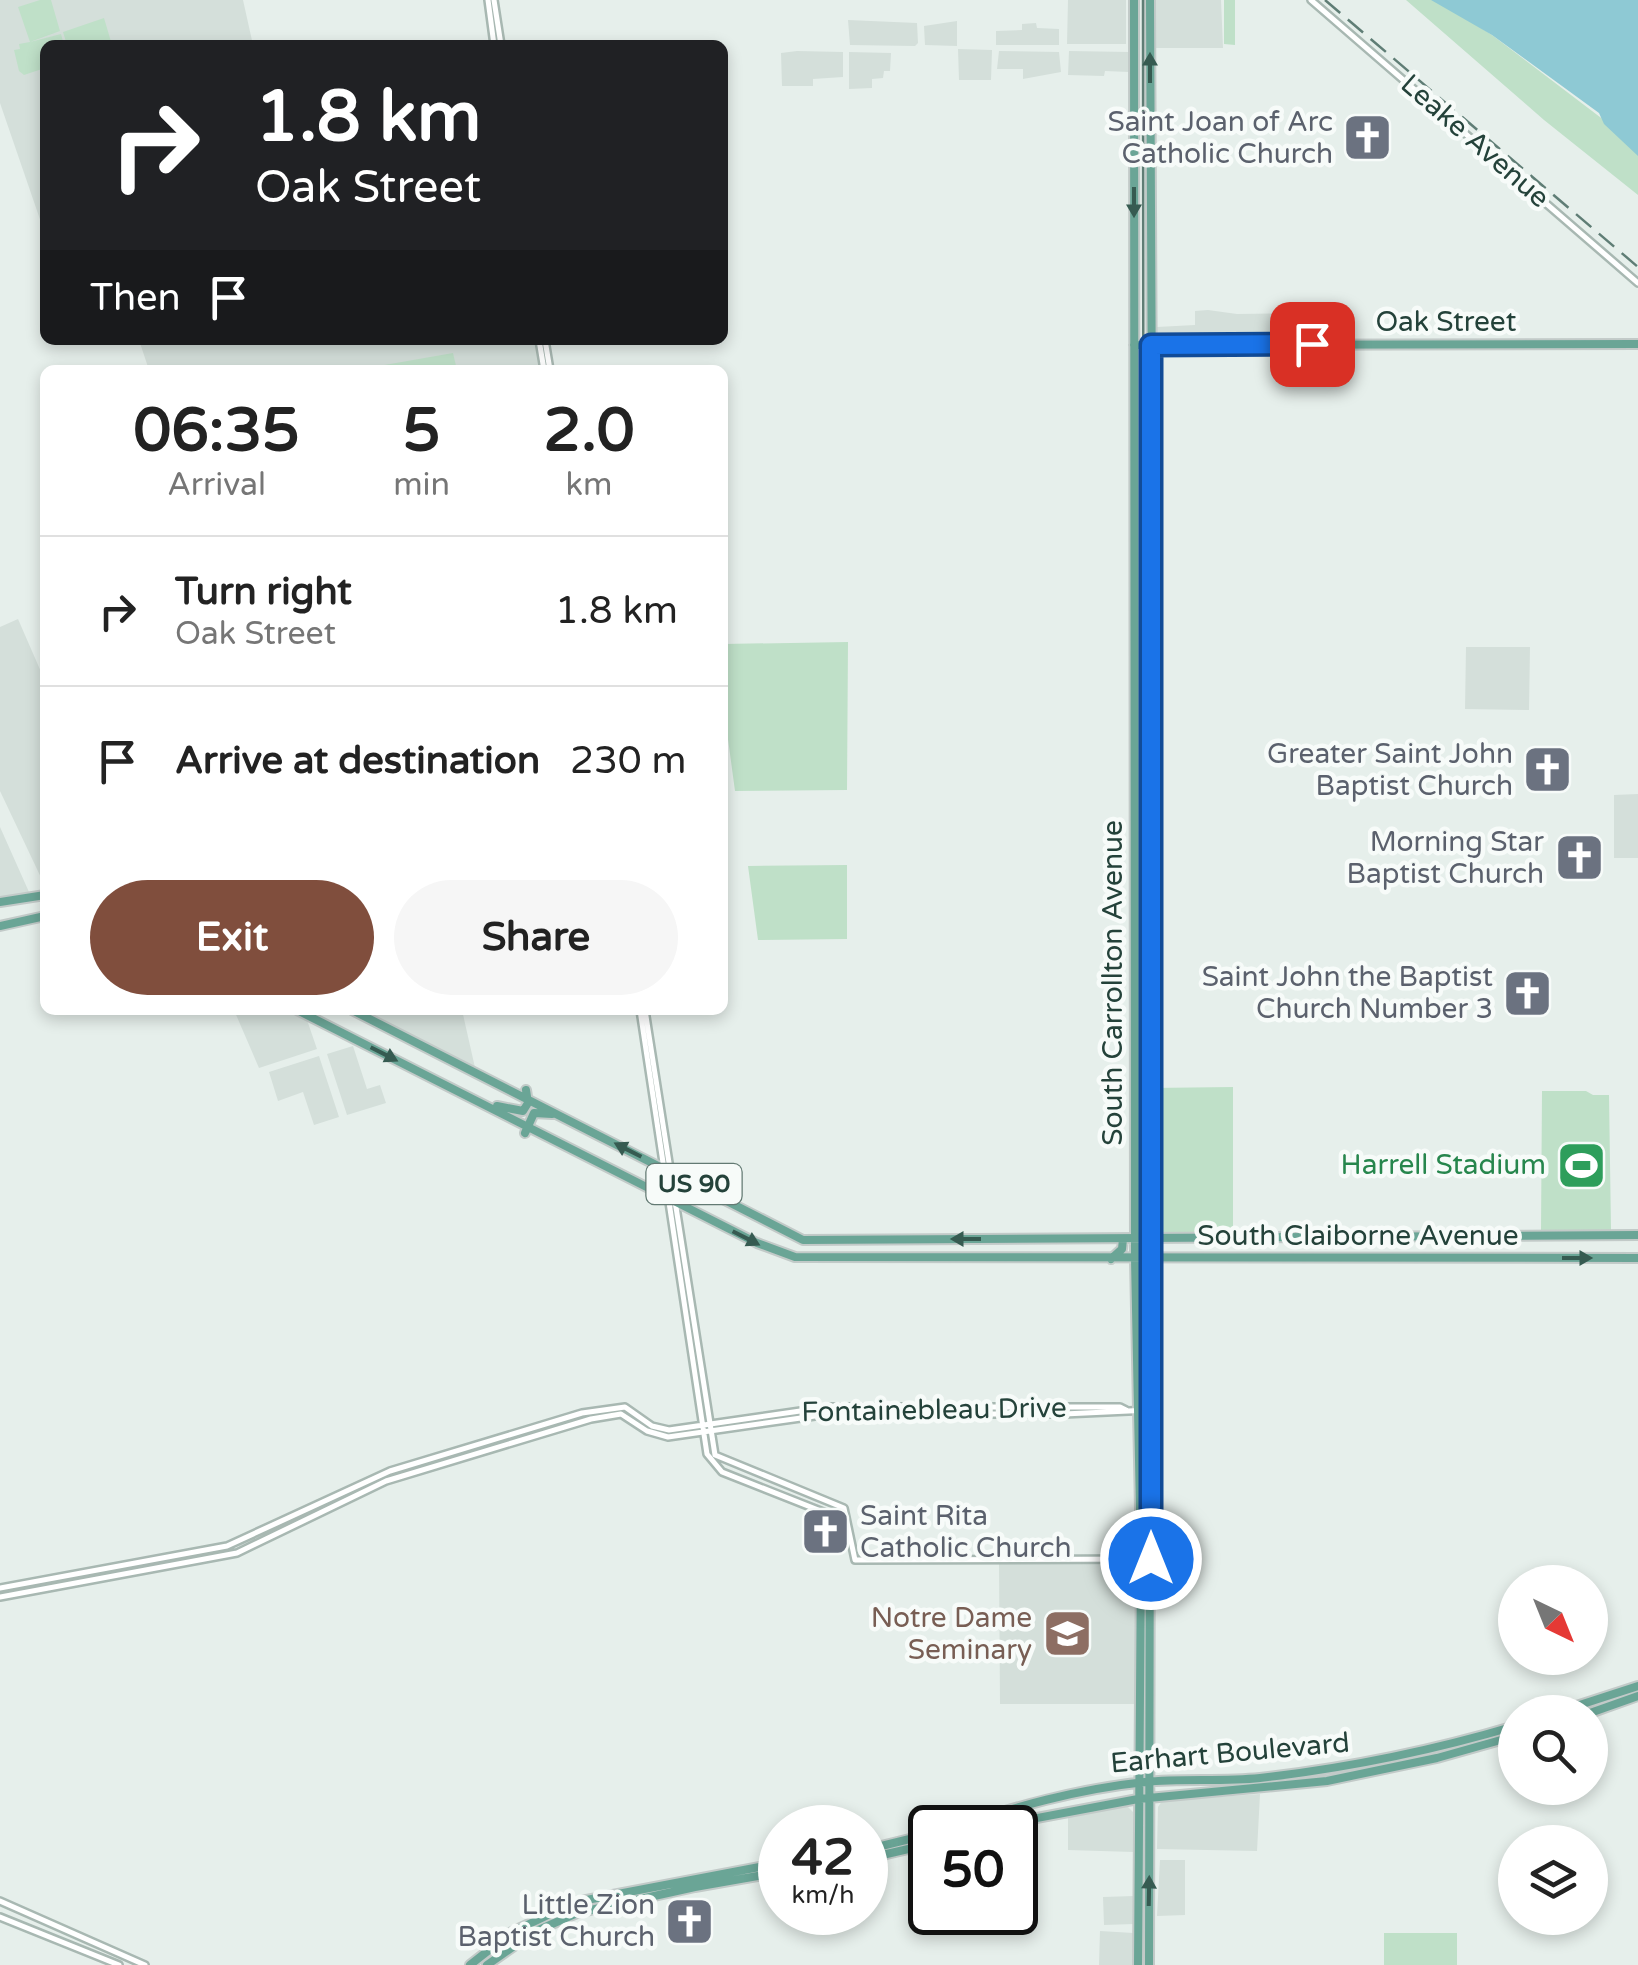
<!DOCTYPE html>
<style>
body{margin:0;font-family:"Varela Round",sans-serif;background:#f6f6f6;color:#222;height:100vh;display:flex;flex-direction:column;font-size:38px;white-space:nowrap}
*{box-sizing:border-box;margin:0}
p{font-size:32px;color:#767676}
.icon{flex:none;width:55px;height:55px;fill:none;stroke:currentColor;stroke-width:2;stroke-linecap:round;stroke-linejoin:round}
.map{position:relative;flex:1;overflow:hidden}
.details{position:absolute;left:40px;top:365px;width:688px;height:650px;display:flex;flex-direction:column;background:#fff;border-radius:15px;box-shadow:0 5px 15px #0003}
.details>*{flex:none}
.banner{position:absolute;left:40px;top:40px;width:688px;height:305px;border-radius:15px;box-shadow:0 5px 15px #0003;background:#202124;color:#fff;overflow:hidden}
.needle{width:65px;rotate:137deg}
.fabs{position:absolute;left:1498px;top:1565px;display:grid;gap:20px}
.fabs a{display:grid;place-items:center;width:110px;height:110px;border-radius:50%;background:#fff;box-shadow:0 5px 15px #0003;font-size:50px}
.speed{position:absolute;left:758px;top:1805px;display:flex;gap:20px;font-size:50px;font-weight:700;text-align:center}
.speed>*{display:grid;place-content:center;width:130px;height:130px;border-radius:50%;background:#fff;box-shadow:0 5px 15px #0003;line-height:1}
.speed small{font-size:25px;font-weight:400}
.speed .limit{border:5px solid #111;border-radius:15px;background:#fff;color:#111}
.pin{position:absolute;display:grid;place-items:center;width:85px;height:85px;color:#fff;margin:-42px;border-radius:20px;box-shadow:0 5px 15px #0006}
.me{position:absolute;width:110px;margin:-55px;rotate:0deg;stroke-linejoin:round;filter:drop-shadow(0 0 8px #0008)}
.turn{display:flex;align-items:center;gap:35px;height:210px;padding:0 50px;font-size:45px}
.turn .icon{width:130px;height:130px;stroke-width:2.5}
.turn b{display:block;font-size:70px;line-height:85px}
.then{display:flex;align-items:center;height:95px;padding:0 50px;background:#0003;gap:20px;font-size:38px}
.eta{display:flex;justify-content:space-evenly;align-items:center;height:170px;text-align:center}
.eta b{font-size:60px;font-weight:700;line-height:70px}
.action{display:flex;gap:20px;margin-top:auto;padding:20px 50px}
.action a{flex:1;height:115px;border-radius:60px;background:#804e3d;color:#fff;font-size:40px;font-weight:700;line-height:115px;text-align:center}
.action a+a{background:#f6f6f6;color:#222}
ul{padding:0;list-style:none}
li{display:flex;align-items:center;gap:30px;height:150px;padding:0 50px;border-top:2px solid #e0e0e0}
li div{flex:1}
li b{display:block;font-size:38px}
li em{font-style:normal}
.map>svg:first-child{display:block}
</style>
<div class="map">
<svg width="1638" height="1965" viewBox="0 0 1638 1965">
<rect width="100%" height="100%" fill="#e6efeb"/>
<path fill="#d4dfda" d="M0 0H243L253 45H45V234L0 103Z
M1068 0H1126V44H1067Z
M1150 0H1221L1223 48H1150Z
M848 20 917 23 918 43 915 46 850 45Z
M957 21V46L925 45 924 26Z
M1036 23 1037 28 1059 29V45H996V31L1022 30V24Z
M958 49 992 50 991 80H959Z
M797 51 843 52V77L813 79V86H782L781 53Z
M999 51 1059 52 1061 72 1023 79V69H997Z
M1069 51 1129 52V72L1105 71 1104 76 1068 75Z
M849 52 891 53 890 71H884L883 78 872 79V88L849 89Z
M1208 310 1237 314 1308 313V341L1157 342V327L1195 325V311Z
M139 340H539L544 370H149Z
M18 619 45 681V886L0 791V627Z
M1466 647H1530L1529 710 1465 709Z
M1638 794V858H1614V795Z
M0 827 29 892 0 898Z
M234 1010H285L297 1015 307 1020 317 1049 259 1068Z
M359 1010H462L476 1072Z
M353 1046 367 1089 380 1085 386 1103 347 1115 327 1054Z
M319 1056 339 1117 314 1125 303 1092 278 1101 269 1072Z
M1136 1563 1135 1704H1000L999 1564Z
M1260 1794 1257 1851 1157 1849 1158 1807 1162 1801Z
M1125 1804 1133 1812 1134 1852 1068 1850V1815Z
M1160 1860H1185V1915L1157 1916Z
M1134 1896V1924L1104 1925 1103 1897Z
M1100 1931 1133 1933 1135 1965H1099Z"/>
<path fill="#bfe0c8" d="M40 0H51L60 31 30 42 61 34 64 45H45V68L24 75 19 71 14 50 20 49 19 44 30 42 18 7Z
M1224 0H1235V45L1224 44Z
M1406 0H1437L1492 35 1638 146V195L1544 120Z
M104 18 112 45H67L63 32Z
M453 353 457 370H356Z
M848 642 847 790 735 791 723 702V644Z
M847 865V939L758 940 748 866Z
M1233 1087V1239H1151V1088Z
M1542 1091H1586L1593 1095H1609L1611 1230H1541Z
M1384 1933H1457V1965H1384Z"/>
<path fill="#8ec9d4" d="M1431 0H1638V156L1604 124 1599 113 1492 35Z"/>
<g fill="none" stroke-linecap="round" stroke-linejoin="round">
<defs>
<path id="minor" d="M488 0 494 45
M494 0 501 45
M1311 0 1638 283
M539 340 544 370
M545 340 550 370
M640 1010 707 1454 722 1472 846 1521
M645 1010 715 1455 844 1508 855 1560 1151 1559
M0 1588 227 1546 390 1471 582 1413 625 1407 652 1426 669 1430 828 1407H1120L1126 1410
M0 1597 237 1553 386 1481 591 1419 621 1414 647 1431 668 1437 829 1414H1064L1150 1410
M0 1901 145 1965
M0 1917 119 1965"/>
<path id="major" d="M1134 0 1135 1259 1141 1560 1138 1965
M1134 345 1638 344
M0 902 45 895
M0 926 45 916
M297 1010 757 1243 795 1257 1638 1258
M352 1010 803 1240 1638 1235
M497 1106 523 1111 528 1103 526 1090
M525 1133 534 1113 552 1114
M1111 1259 1122 1249 1123 1239
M1558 1712 1638 1686
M1590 1713 1638 1696
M951 1828C1014 1807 1078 1789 1145 1782 1183 1778 1221 1782 1260 1778 1347 1768 1431 1751 1515 1726
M984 1828 1138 1799 1327 1781 1437 1758 1515 1736
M865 1850 930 1834
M865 1859 930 1844
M470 1965 512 1932 576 1902 780 1863
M487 1965 534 1932 577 1913 695 1887 780 1872
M1149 1965 1152 418 1150 0"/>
</defs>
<use href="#minor" stroke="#a8b8b2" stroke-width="10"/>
<use href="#major" stroke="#c2cac8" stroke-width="12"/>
<use href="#minor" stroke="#fff" stroke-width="5"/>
<use href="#major" stroke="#6aa596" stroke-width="8"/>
<path stroke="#5f7d75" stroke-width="2.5" d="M1143 0 1144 1227"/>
<path stroke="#5f7d75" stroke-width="2.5" stroke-dasharray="20 10" stroke-linecap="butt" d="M1325 0 1638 267"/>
</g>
<defs><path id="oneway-solid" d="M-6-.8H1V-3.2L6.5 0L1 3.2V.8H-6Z" transform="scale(2.5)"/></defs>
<g fill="#365b51">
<use href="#oneway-solid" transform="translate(1150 68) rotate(-90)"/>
<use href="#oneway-solid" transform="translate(1134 202) rotate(90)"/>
<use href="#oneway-solid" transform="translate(384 1054) rotate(27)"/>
<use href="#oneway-solid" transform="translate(628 1150) rotate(-153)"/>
<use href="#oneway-solid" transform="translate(746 1238) rotate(27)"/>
<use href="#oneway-solid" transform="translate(966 1239) rotate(180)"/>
<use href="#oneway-solid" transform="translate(1577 1258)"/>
<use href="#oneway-solid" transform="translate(1149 1891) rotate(-89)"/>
</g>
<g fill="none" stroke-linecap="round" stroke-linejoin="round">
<defs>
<path id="route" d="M1151 1559V345L1312 344"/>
</defs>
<use href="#route" stroke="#114b97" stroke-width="25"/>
<use href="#route" stroke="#1a73e8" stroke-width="18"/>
</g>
<defs>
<symbol id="church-square" viewBox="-11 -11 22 22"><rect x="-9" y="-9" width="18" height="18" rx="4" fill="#6b7280" stroke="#f7fbf9"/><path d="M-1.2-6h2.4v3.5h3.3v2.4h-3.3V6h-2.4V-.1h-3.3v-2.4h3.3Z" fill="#fff"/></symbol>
<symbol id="stadium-square" viewBox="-11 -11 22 22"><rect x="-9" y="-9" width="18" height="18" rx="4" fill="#2e9e5b" stroke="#f7fbf9"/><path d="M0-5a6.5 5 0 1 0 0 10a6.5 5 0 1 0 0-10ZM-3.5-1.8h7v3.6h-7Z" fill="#fff"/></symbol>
<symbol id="school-square" viewBox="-11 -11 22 22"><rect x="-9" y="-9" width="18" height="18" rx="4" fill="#8d6e63" stroke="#f7fbf9"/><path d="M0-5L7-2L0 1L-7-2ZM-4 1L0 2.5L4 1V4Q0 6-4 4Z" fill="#fff"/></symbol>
</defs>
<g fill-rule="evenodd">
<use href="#church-square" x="1340" y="110" width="55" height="55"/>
<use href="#church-square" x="1520" y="742" width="55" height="55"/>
<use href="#church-square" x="1552" y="830" width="55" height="55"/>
<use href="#church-square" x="1500" y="966" width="55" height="55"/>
<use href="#stadium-square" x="1554" y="1138" width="55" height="55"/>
<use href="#church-square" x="798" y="1504" width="55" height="55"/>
<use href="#school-square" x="1040" y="1606" width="55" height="55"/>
<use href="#church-square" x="662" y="1894" width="55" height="55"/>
</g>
<g text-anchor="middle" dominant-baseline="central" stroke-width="9" stroke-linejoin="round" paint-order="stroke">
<rect fill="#f7fbf9" stroke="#637a73" stroke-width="2.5" x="646.5" y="1164" width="95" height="40" rx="8"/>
<g font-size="25" font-weight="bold" fill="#24423a">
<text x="694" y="1184">US 90</text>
</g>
<g font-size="28" fill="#5b616d" stroke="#f7fbf9" text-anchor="end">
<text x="1333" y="122">Saint Joan of Arc<tspan x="1333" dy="32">Catholic Church</tspan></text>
<text x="1513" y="754">Greater Saint John<tspan x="1513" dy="32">Baptist Church</tspan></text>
<text x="1544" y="842">Morning Star<tspan x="1544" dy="32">Baptist Church</tspan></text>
<text x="1493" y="977">Saint John the Baptist<tspan x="1493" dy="32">Church Number 3</tspan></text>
<text x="860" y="1516" text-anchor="start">Saint Rita<tspan x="860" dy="32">Catholic Church</tspan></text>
<text x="655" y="1905">Little Zion<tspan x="655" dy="32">Baptist Church</tspan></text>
</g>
<g font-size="28" fill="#24423a" stroke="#f7fbf9">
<text transform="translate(1475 141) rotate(41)">Leake Avenue</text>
<text x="1446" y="322">Oak Street</text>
<text transform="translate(1113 983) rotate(-90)">South Carrollton Avenue</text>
<text x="1358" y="1236">South Claiborne Avenue</text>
<text transform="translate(934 1410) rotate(-1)">Fontainebleau Drive</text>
<text transform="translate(1230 1753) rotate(-5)">Earhart Boulevard</text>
</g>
<g font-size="28" fill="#27864d" stroke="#f7fbf9" text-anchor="end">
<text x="1546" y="1165">Harrell Stadium</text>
</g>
<g font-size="28" fill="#785e54" stroke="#f7fbf9" text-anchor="end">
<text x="1032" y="1618">Notre Dame<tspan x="1032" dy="32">Seminary</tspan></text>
</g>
</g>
</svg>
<div class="fabs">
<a><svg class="needle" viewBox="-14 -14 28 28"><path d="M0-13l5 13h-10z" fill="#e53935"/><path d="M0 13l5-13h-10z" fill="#767676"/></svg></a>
<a><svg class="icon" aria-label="search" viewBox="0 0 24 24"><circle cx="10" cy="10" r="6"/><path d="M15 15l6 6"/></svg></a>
<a><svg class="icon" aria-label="layers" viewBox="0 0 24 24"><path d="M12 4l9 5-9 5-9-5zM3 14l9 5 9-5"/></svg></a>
</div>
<div class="speed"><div>42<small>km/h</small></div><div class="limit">50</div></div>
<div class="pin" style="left:1312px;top:344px;background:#d93025"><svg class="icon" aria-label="arrive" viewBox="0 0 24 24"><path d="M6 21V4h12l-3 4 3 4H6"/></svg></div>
<svg class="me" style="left:1151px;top:1559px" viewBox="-20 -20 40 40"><circle r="17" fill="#1a73e8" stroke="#fff" stroke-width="3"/><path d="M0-11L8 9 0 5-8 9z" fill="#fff"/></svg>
<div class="banner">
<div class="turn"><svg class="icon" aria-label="right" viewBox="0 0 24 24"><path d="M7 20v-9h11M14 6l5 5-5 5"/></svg><div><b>1.8 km</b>Oak Street</div></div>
<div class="then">Then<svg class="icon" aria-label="arrive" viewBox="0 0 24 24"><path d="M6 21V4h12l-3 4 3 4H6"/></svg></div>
</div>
<section class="details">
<div class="eta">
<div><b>06:35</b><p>Arrival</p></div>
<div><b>5</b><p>min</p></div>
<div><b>2.0</b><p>km</p></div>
</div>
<ul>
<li><svg class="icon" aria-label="right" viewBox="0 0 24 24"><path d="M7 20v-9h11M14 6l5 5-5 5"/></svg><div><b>Turn right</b><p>Oak Street</p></div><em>1.8 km</em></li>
<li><svg class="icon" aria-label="arrive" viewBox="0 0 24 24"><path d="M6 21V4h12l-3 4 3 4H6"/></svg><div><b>Arrive at destination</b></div><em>230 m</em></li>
</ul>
<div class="action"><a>Exit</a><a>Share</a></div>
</section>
</div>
